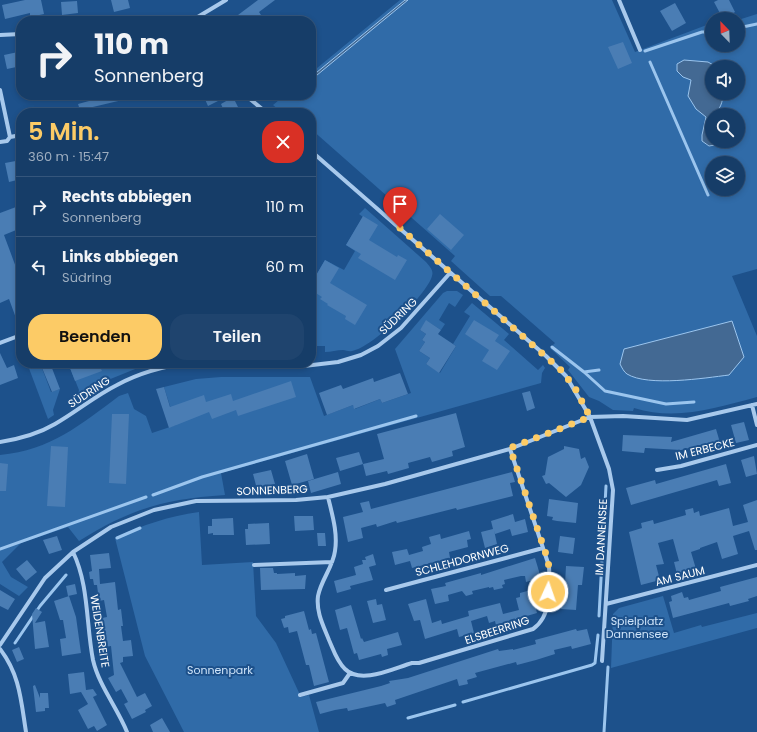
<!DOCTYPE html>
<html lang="de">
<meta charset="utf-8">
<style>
body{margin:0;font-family:Poppins,sans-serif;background:#1f446e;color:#f1f3f6;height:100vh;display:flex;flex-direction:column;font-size:15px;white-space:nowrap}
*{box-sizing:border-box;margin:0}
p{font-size:13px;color:#9eaec0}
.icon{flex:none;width:22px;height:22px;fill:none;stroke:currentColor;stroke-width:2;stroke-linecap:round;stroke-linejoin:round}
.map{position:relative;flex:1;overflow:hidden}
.panel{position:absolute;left:16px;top:108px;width:300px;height:260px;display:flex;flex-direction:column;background:#163d68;border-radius:16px;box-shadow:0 2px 6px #0003,0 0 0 1px #35567c}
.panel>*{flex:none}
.banner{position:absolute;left:16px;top:16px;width:300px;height:84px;border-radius:16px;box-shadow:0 2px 6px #0003,0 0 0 1px #35567c;background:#163d68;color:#f1f3f6;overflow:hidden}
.needle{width:26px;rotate:337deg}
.buttons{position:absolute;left:705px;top:12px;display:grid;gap:8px}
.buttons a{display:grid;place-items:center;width:40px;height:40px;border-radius:50%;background:#163d68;box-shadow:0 2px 6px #0003,0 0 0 1px #35567c;font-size:20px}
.pin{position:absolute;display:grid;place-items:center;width:34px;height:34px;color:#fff;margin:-41px -17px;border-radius:50% 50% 50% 0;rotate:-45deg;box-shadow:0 0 4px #0007}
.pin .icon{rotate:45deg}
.me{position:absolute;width:44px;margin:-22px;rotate:3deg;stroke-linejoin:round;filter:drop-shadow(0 0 3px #0008)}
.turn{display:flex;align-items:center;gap:14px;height:84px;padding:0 12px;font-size:18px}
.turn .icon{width:52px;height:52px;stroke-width:2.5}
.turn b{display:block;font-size:28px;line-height:34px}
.round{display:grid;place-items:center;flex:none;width:42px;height:42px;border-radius:16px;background:#1f446e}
.headline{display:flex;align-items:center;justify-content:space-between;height:68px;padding:0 12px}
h1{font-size:24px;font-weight:600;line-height:30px;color:#fccb66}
.action{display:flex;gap:8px;margin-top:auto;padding:8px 12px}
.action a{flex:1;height:46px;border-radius:16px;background:#fccb66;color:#111;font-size:16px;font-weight:600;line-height:46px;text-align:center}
.action a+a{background:#1f446e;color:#f1f3f6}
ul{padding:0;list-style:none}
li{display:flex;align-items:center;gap:12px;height:60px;padding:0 12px;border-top:1px solid #35567c}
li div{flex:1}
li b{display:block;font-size:15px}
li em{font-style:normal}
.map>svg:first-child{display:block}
</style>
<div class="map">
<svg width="757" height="732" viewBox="0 0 757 732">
<rect width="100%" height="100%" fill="#1d518b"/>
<path fill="#306ba8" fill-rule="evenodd" d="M400 0H612L635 52 712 23V45H738V20L757 14V269L732 276 757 336V397C716 408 676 421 634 408L633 411 613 410 599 401 589 397 568 370 570 367 550 348 555 343 501 296H490L451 261 455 256 311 129V113H293L289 110H279L273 105 285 95H311V73ZM712 67H738V93H712ZM712 115H738V141H712ZM712 163H738V189H712Z
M365 208 426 262C429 266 434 270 432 276 427 295 372 348 352 351 349 352 346 350 343 350 337 350 331 352 325 352V346H314V353H311V296L313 292 311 290V284L325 260 344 270 355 251 346 245 363 217 359 214Z
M447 291H457L463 295 455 307 449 303 439 320 445 324 441 330 427 321 420 330 426 334 422 340 425 342 419 351 430 358 426 364 440 373 456 346 453 344 470 316 464 312 472 303 509 334 504 340 538 370 543 365 545 368 542 373 541 383 221 473 225 495C164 499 130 509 79 541L68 527 21 543 2 562 11 577 28 587 19 596 0 584V455C51 450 80 425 119 396L128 393 134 409 146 416 152 433 176 425 164 387 196 379 221 377H310L324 416 353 405 355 409 380 399 382 403 411 393 395 349 443 293Z
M27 363H40L51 392 60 389 53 410 54 415 48 419Z
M68 363H150L108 380 77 399 79 390Z
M199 512 202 565 253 562 256 616 276 643 301 697 309 695 319 732H184L145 656 115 538C143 525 169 516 199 512Z
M663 596 674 633 701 625 702 627 757 613V628L611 668 613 614 619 608Z"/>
<path fill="#436993" stroke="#9bc5ee" d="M405 0H408L311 80V77Z
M684 60 708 62 717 67H712V93H723C723 102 720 111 712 115V141H718L715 145 709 146 702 141V135L706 117 696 109 688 96 691 80 683 77 677 71V64Z
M732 321 744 357 729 375C705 378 648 387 627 374 624 372 622 368 620 364L624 349Z"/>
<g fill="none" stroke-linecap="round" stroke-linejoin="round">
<path stroke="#9bc5ee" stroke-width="3" d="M738 28 757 24
M645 51 702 32H712
M650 62 708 195
M552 347 584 372 599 370
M584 372 605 391 666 404 694 402
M153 495 202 477 416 416
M117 538 140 528
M0 549 146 497
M599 616 606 486
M15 643 40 606 66 575
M463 702 592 665 595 663 598 635
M408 718 455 705
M604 732 608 667"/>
</g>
<path fill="#4a7db4" d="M25 0H41L44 14 30 17V13L5 19 2 5Z
M111 0H128L130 8 114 12Z
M258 0H275L259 12 265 21H230Z
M718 0H729L735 12 723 19 714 2Z
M77 1 78 13 62 15 61 2Z
M675 3 686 23 672 31 660 11Z
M623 42 632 63 618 69 608 47Z
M18 52 21 66 7 69 4 55Z
M111 95H130L131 98 80 110 78 104Z
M203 95H215L218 101 208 106Z
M233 97 240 111 236 113H225L221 104Z
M21 160V179L9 182 5 163Z
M16 207 21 221V228L4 235 17 270 21 268 20 329 9 299 0 303V213Z
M440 214 464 235 451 250 427 229Z
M363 216 378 225 369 240 397 257 398 255 407 260 395 280 358 258 361 254 346 245Z
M325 260 339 268 330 283 367 305 355 325 345 319 346 316 327 305 328 304 320 299 322 297 311 290V284Z
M426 320 441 330 438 334 456 346 439 373 426 364 430 358 419 351 425 342 422 340 426 334 420 330Z
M474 320 499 335 495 341 510 351 497 370 482 361 489 350 465 334Z
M0 353 7 368 14 365 18 378 0 385Z
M40 363H50L60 389 52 392Z
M68 363H114L115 364 101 369 102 371 75 381Z
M400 373 408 394 382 403 380 399 354 409 353 405 327 415 319 393 341 385 343 389 373 378 374 382Z
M291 381 296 397 238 416 236 410 212 419 209 412 169 428 156 389 164 387 170 407 204 395 206 402 231 394 233 401Z
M530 391 535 408 527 411 522 393Z
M456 413 465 447 452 451 453 456 432 462 430 457 408 463 409 468 388 474 387 471 366 476 363 464 384 459 377 434Z
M112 414H129L126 484 109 483Z
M744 422 749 440 736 443 731 425Z
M716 429 721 446 707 450 705 444 681 450 645 448 644 453 622 451 623 435 672 437 671 442Z
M51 446 68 447 65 507 47 506Z
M564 446 579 449 581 459 585 457 589 467 581 485 566 497 549 483 546 484 542 476 545 475 548 457 564 449Z
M359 452 363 464 340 471 336 458Z
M307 454 314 479 292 485 285 461Z
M754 456 757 474 746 477 741 460Z
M0 463 8 464 6 491H0Z
M726 464 731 483 719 486 717 480 631 505 626 488 655 480 656 484Z
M271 470 275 484 257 489 253 474Z
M338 472 341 484 311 493 308 481Z
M512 472 515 482 510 483 513 496 457 510 456 508 397 523 396 521 377 527 376 524 361 528 363 538 348 542 343 517 363 512 360 503 369 501 371 509Z
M549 499 578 503 576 523 557 521 552 520 553 517 547 516Z
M757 500V550H755L749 531 733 536 738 554 722 559 717 542 700 548V549L691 552 696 569 677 574 674 562 679 561 673 539 658 543 664 564 656 565 660 580 641 585 629 532 642 528 641 523 653 520 654 524 686 515 685 510 693 508 694 513 699 511 700 516 729 508 733 526 748 522 743 505Z
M513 514 515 522 525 519 528 532 512 536 510 529 495 534 494 530 497 544 485 548 481 532 493 529 491 521Z
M294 516H313L314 530 295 531Z
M233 518 234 535H213V533L208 534V526H212V519Z
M269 523 270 544 246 545 245 529H248V524Z
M469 531 471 539 467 540 468 547 449 552 450 558 412 568 410 561 395 565 392 552 407 549 409 555 423 551 422 547 431 544 429 537 440 534 441 539Z
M317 533H325L326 546H318Z
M57 536 62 550 49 554 43 540Z
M560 536 575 538 573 554 558 552Z
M109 553 111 568 99 569 100 584 115 582 118 610 121 609 123 626H121L123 641 131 640 133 656 123 657V662L120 663 137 697 145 693 152 706 145 710 146 712 132 719 124 704 128 702 121 689 116 692 108 678 114 675 111 646 98 648 96 635 105 634 102 618 107 617 104 600 99 601 97 585H94L93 579H90L89 572 92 571 90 555Z
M373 554 376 565 369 567 373 580 350 586 351 589 337 593 334 581 356 575 354 567 363 564 362 560H366L365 557Z
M535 558 541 578 526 582 525 576H521L504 580 505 584 502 585 503 588 494 590 493 587 489 588V587L472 591 473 594 466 596 462 591 448 595 449 601 435 604 431 589 446 586 445 583 481 573V575Z
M27 560 37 572 26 581 16 569Z
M566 566 584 567 582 585H578L576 610 561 609 562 591H556L557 583 565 584Z
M260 568H273L274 573H277V574L295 573V576L306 575 305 589 261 590Z
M757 577V596L748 599 749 601 730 606 729 603 673 618 669 602 672 601 671 596 682 592 684 598 688 597 689 600 721 591 720 587Z
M75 584 77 594 68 596 66 586Z
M0 590 15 599 8 610 0 606Z
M531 590 537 613 503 623 506 631 498 634 495 621 489 623 487 616 471 621 474 633 459 637 457 629 425 639 420 620 414 621 408 604 426 599 432 623 441 620 442 624 469 616 468 611 500 603 503 614 519 610 516 598 520 597V593Z
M69 596 76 617 81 653 62 656 60 639 66 638 63 620H60L54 601Z
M376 599 377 605 382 604 386 620 373 623 367 601Z
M351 605 361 639 362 638 364 642 398 632 402 645 387 649 388 655 382 657 381 654 359 660 357 653 354 654 347 628 340 630 335 610Z
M36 608 42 612 35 623 45 621 49 647 35 649 32 614Z
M304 611 309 630 311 629 312 634 316 633 329 682 314 686 309 665H306L297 631 289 633 288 627 284 628 281 619 285 618V616Z
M576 629 577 631 587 629 591 644 572 649 571 646 554 650 555 654 536 660 517 665 516 662 475 673 477 677 467 680 468 684 459 686 457 679 395 700 396 704 387 707 385 703 348 711 347 708 335 710 320 714 316 702 381 686 390 683 389 681 408 678 498 649 499 651 513 649V650L536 644 535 640Z
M19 647 24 659 17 662 12 650Z
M84 672 86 690 93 689 97 695 93 697 107 725 97 731 94 726 88 729 78 710 88 704 81 692 70 694 68 674Z
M35 685 40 698V693H48L49 708H45V711L36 712 33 686Z
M162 718 170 732H153L150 725Z"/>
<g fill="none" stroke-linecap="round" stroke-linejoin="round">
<path stroke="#a8c9ec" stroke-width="4" d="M619 0 640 50
M191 21 226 0
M0 35 21 34
M0 90 10 137 7 141 0 142
M245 95 267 113
M10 137 21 135
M311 151 546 356 566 376 590 417 609 469 613 490 602 661
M0 343 21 335
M254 363 304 366 338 362 361 355 378 346 401 328 450 273
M752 405 757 425
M0 442C19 439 38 434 55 424 76 412 95 396 117 385 139 373 165 366 189 363
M657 470 681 466 757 445
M328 497C332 514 338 533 335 551 333 567 321 580 318 596 316 612 323 625 329 640 333 649 337 662 345 669 361 685 394 668 412 663H419L533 629C552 616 550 587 549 566L510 449
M73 552C89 585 86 624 93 660 99 686 117 707 127 732
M254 565 332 562
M386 590 543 548
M606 604 757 565
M0 645 45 578 73 552 111 527 154 510 196 501 296 500 328 497 385 484 510 449 590 417 623 416 687 420 757 404
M0 649C20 675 21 701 26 732
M300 695 343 683 350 673"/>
</g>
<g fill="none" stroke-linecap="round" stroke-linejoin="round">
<path stroke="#fccb66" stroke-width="7" stroke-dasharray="0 12.6" d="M400 228 561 370 575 388 590 417 510 448 548 560 550 578 548 592"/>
</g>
<g text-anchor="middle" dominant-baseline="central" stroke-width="4" stroke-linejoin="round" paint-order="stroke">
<g font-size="11" fill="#fff" stroke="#1d518b">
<text transform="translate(398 316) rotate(-44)">SÜDRING</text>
<text transform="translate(89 392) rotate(-33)">SÜDRING</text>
<text transform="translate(705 449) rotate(-14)">IM ERBECKE</text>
<text transform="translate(272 490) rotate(-2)">SONNENBERG</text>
<text transform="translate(601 537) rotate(-87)">IM DANNENSEE</text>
<text transform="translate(462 560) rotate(-15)">SCHLEHDORNWEG</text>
<text transform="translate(680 576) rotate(-14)">AM SAUM</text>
<text transform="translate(497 630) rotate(-18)">ELSBEERRING</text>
<text transform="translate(100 631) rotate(81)">WEIDENBREITE</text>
</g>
<g font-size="11" fill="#cde3f9" stroke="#1d518b">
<text x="637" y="621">Spielplatz<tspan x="637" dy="13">Dannensee</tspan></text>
<text x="220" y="670">Sonnenpark</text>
</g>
</g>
</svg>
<div class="buttons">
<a><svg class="needle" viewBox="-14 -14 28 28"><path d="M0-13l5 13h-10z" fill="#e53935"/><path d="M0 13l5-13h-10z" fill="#9eaec0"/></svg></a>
<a><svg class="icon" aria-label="sound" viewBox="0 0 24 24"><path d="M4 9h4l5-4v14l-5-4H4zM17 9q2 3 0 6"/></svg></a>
<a><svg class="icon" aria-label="search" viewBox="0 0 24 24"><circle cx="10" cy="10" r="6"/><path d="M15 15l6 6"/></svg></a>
<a><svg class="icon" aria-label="layers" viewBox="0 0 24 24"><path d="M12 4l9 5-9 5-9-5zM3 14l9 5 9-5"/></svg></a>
</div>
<div class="pin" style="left:400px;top:228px;background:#d93025"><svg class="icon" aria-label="arrive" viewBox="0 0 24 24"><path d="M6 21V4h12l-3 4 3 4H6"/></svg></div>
<svg class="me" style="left:548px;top:592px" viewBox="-20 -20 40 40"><circle r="17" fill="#fccb66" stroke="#fff" stroke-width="3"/><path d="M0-11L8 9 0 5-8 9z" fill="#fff"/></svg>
<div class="banner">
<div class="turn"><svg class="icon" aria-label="right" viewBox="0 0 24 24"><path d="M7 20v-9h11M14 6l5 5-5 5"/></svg><div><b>110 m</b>Sonnenberg</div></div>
</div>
<section class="panel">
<div class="headline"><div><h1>5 Min.</h1><p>360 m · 15:47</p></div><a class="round" style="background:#d93025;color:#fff"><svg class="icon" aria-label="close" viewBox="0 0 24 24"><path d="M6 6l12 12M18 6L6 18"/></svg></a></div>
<ul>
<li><svg class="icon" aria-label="right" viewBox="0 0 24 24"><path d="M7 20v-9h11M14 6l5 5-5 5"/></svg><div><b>Rechts abbiegen</b><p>Sonnenberg</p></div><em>110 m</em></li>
<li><svg class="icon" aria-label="left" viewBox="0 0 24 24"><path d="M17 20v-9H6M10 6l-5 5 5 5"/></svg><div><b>Links abbiegen</b><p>Südring</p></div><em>60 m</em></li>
</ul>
<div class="action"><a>Beenden</a><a>Teilen</a></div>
</section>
</div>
